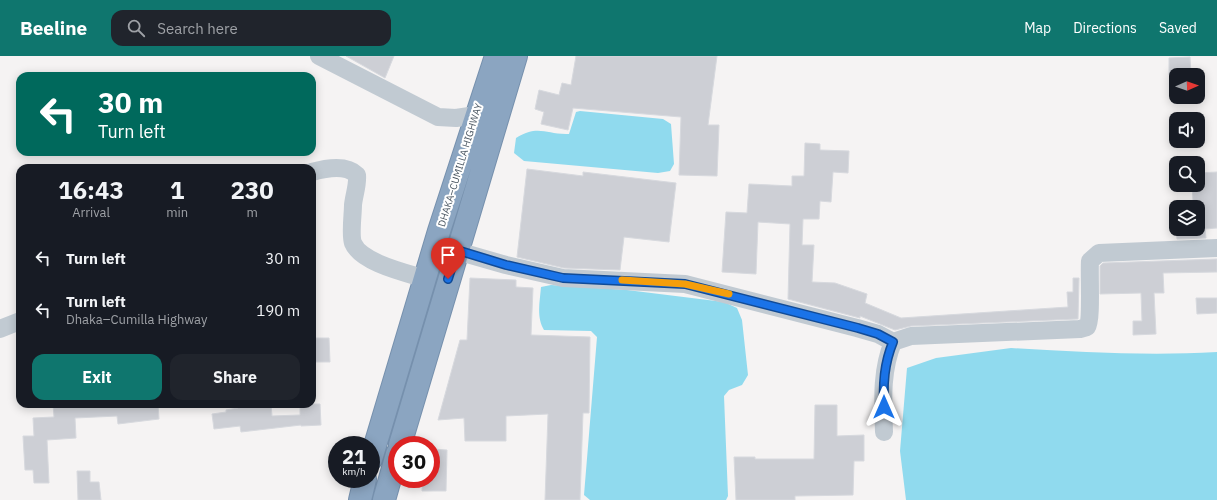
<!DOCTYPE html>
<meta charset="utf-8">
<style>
body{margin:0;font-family:"IBM Plex Sans",sans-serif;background:#20242c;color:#f1f3f6;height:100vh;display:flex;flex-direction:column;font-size:15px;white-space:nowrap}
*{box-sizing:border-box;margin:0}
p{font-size:13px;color:#9ea1a6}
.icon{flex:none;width:22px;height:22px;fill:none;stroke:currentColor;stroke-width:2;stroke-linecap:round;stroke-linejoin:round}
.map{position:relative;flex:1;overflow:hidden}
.drawer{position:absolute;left:16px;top:108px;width:300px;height:244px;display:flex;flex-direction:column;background:#171b24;border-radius:12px;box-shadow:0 2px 10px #0003}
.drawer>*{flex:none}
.hud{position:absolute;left:16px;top:16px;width:300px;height:84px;border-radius:12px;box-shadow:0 2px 10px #0003;background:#00695c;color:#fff;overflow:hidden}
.needle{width:26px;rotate:88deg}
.fabs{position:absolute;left:1169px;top:12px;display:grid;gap:8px}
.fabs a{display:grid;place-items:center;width:36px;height:36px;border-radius:8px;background:#171b24;box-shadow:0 2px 10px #0003;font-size:20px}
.speed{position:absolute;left:328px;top:380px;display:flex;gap:8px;font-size:20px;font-weight:700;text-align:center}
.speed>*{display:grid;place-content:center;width:52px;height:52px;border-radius:50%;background:#171b24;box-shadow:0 2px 10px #0003;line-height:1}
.speed small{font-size:10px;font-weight:400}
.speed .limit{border:6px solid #d22;background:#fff;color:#111}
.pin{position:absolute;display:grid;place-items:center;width:34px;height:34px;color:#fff;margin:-41px -17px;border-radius:50% 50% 50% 0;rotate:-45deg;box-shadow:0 0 4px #0007}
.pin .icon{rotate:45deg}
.me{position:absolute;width:44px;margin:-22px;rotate:0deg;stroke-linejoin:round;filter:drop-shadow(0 0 3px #0008)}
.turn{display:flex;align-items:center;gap:14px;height:84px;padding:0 16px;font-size:18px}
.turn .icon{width:52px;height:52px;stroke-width:2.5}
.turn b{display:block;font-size:28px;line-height:34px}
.eta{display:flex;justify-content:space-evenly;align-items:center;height:68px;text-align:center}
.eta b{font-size:24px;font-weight:800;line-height:28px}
.action{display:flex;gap:8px;margin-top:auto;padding:8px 16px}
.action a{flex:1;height:46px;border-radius:12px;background:#0f766e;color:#fff;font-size:16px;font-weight:800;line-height:46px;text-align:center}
.action a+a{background:#20242c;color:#f1f3f6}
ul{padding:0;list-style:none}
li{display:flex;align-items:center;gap:12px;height:52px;padding:0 16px}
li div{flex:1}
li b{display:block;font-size:15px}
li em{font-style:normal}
header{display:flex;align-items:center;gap:24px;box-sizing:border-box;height:56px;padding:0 20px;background:#0f766e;color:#fff}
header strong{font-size:19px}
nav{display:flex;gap:22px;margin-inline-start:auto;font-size:14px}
.search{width:280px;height:36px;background:#20242c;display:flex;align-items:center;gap:10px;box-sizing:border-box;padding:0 14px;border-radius:12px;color:#9ea1a6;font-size:15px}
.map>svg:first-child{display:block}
</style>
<header>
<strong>Beeline</strong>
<div class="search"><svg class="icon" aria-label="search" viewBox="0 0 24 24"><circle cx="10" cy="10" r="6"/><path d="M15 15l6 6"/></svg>Search here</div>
<nav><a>Map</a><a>Directions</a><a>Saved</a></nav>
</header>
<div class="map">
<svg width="1217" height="444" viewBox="0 0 1217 444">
<rect width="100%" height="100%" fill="#f5f3f3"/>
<path fill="#90daee" d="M580 55 663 63 671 68 674 108 670 115 658 117 524 105 514 97 516 82C539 68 546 79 569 78L576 56Z
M551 229 627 234 724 246 737 252 742 264 748 319 742 329 729 334 724 340 728 440 726 444H590L584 439 597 281 591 275 544 274C536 261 540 245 541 231Z
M1011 292C1080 296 1148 300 1217 296V444H906L900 395 907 312 936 302Z"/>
<path fill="#cdcfd5" stroke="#d7d9de" d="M346 0H394L385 22Z
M576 0H717L708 69H719L717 120 679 119 681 61 573 52 568 74 541 68 544 56 535 53 539 34 559 39 562 27 571 29Z
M1190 1 1191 19H1169V2Z
M805 87 820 88V94L849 95 848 117 833 116 831 146 820 145 819 163H803L802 189H814L812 226 835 227 867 238 865 247 901 262 1068 251 1067 236H1073V222H1079L1078 263 911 270 895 274 860 260V262L788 243 790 168 758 166 756 218 722 216 726 156 747 157 749 128 792 130V120H804Z
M527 113 583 120V116L676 127 669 186 624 181 620 214 564 212 517 201Z
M1217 116V172L1205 173 1206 182 1177 183 1176 173H1198V151H1176V170L1175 146 1193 145 1192 129H1198V117Z
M1217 203V216L1163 217 1164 237H1154L1156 278 1133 279V265H1142L1141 237 1100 238V210L1103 207Z
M470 222 516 224V231L533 232 531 279 590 281 589 357H583L580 444H545L548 358 506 360V385H465L464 362 438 364 460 284H467Z
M1196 242H1217V257L1197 258Z
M312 282H329L330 306H312Z
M53 348H158L159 363 118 368 117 360 75 362 76 382 47 384 49 427H34L33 414H25L23 380H34L33 362 54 361Z
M247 348H271L272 360 300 359V348H320L321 369 301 370V369L241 376 240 370 214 373 212 358 226 356V354L238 352V349Z
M815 349H837V380L864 379V405H854L853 439 795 440V444H736L734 401H755V403H814Z
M431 393 447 394 446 435H422V423H431Z
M77 415H90V426H99L101 444H78Z"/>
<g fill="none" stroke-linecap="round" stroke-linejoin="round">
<defs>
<path id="highway" d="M400 389 516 0
M371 403 439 175 496 0
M360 444 365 423
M384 444 397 398"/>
</defs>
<use href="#highway" stroke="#7690ad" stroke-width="24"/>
<path stroke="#c1cad2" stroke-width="18" d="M319 0 438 61 456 62 476 59
M312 116C326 112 346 108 357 119 358 129 354 139 353 149 353 158 350 179 353 187 361 207 407 217 426 223
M457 195 506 209 563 222 685 228 857 272 878 278 893 286
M0 273 20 265
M884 376C883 345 881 315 893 286L911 280 1080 273 1087 271C1092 264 1089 218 1090 205L1099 197 1217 192"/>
<use href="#highway" stroke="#8ba5c1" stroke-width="22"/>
</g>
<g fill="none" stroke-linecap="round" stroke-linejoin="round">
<defs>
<path id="route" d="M448 223 457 194 506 209 563 222 685 228 858 272 878 278 893 286C884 308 883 328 884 351"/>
</defs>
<use href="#route" stroke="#114b97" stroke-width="10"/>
<use href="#route" stroke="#1a73e8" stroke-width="7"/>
<path stroke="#f59e0b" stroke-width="7" d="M622 224 685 228 729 238"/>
</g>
<g text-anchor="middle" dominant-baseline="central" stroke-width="4" stroke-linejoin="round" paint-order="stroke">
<g font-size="10" fill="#4a5661" stroke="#fff">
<text transform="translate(460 109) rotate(-73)">DHAKA–CUMILLA HIGHWAY</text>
</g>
</g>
</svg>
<div class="fabs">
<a><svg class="needle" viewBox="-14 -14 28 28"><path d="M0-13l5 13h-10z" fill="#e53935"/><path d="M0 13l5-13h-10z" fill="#9ea1a6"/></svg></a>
<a><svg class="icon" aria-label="sound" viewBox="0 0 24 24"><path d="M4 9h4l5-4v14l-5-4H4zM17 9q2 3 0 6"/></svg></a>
<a><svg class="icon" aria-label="search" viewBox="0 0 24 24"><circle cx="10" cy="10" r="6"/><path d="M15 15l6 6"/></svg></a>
<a><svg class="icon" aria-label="layers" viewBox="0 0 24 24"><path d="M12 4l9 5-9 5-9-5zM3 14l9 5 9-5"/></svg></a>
</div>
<div class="speed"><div>21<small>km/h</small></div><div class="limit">30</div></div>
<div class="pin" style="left:448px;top:223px;background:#d93025"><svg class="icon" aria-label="arrive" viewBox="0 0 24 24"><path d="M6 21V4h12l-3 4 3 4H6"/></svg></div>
<svg class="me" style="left:884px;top:351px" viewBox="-20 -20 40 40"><path d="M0-17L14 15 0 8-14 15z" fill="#1a73e8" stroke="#fff" stroke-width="4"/></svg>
<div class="hud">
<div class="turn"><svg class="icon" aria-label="left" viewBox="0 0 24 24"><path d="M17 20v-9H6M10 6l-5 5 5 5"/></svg><div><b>30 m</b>Turn left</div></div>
</div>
<section class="drawer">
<div class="eta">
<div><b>16:43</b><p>Arrival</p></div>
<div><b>1</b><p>min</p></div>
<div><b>230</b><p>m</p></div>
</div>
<ul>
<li><svg class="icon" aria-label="left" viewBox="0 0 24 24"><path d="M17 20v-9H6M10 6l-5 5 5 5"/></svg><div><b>Turn left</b></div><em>30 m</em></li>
<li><svg class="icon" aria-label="left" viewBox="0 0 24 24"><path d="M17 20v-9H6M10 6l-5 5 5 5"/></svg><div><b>Turn left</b><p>Dhaka–Cumilla Highway</p></div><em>190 m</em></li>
</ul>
<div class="action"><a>Exit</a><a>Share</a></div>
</section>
</div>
